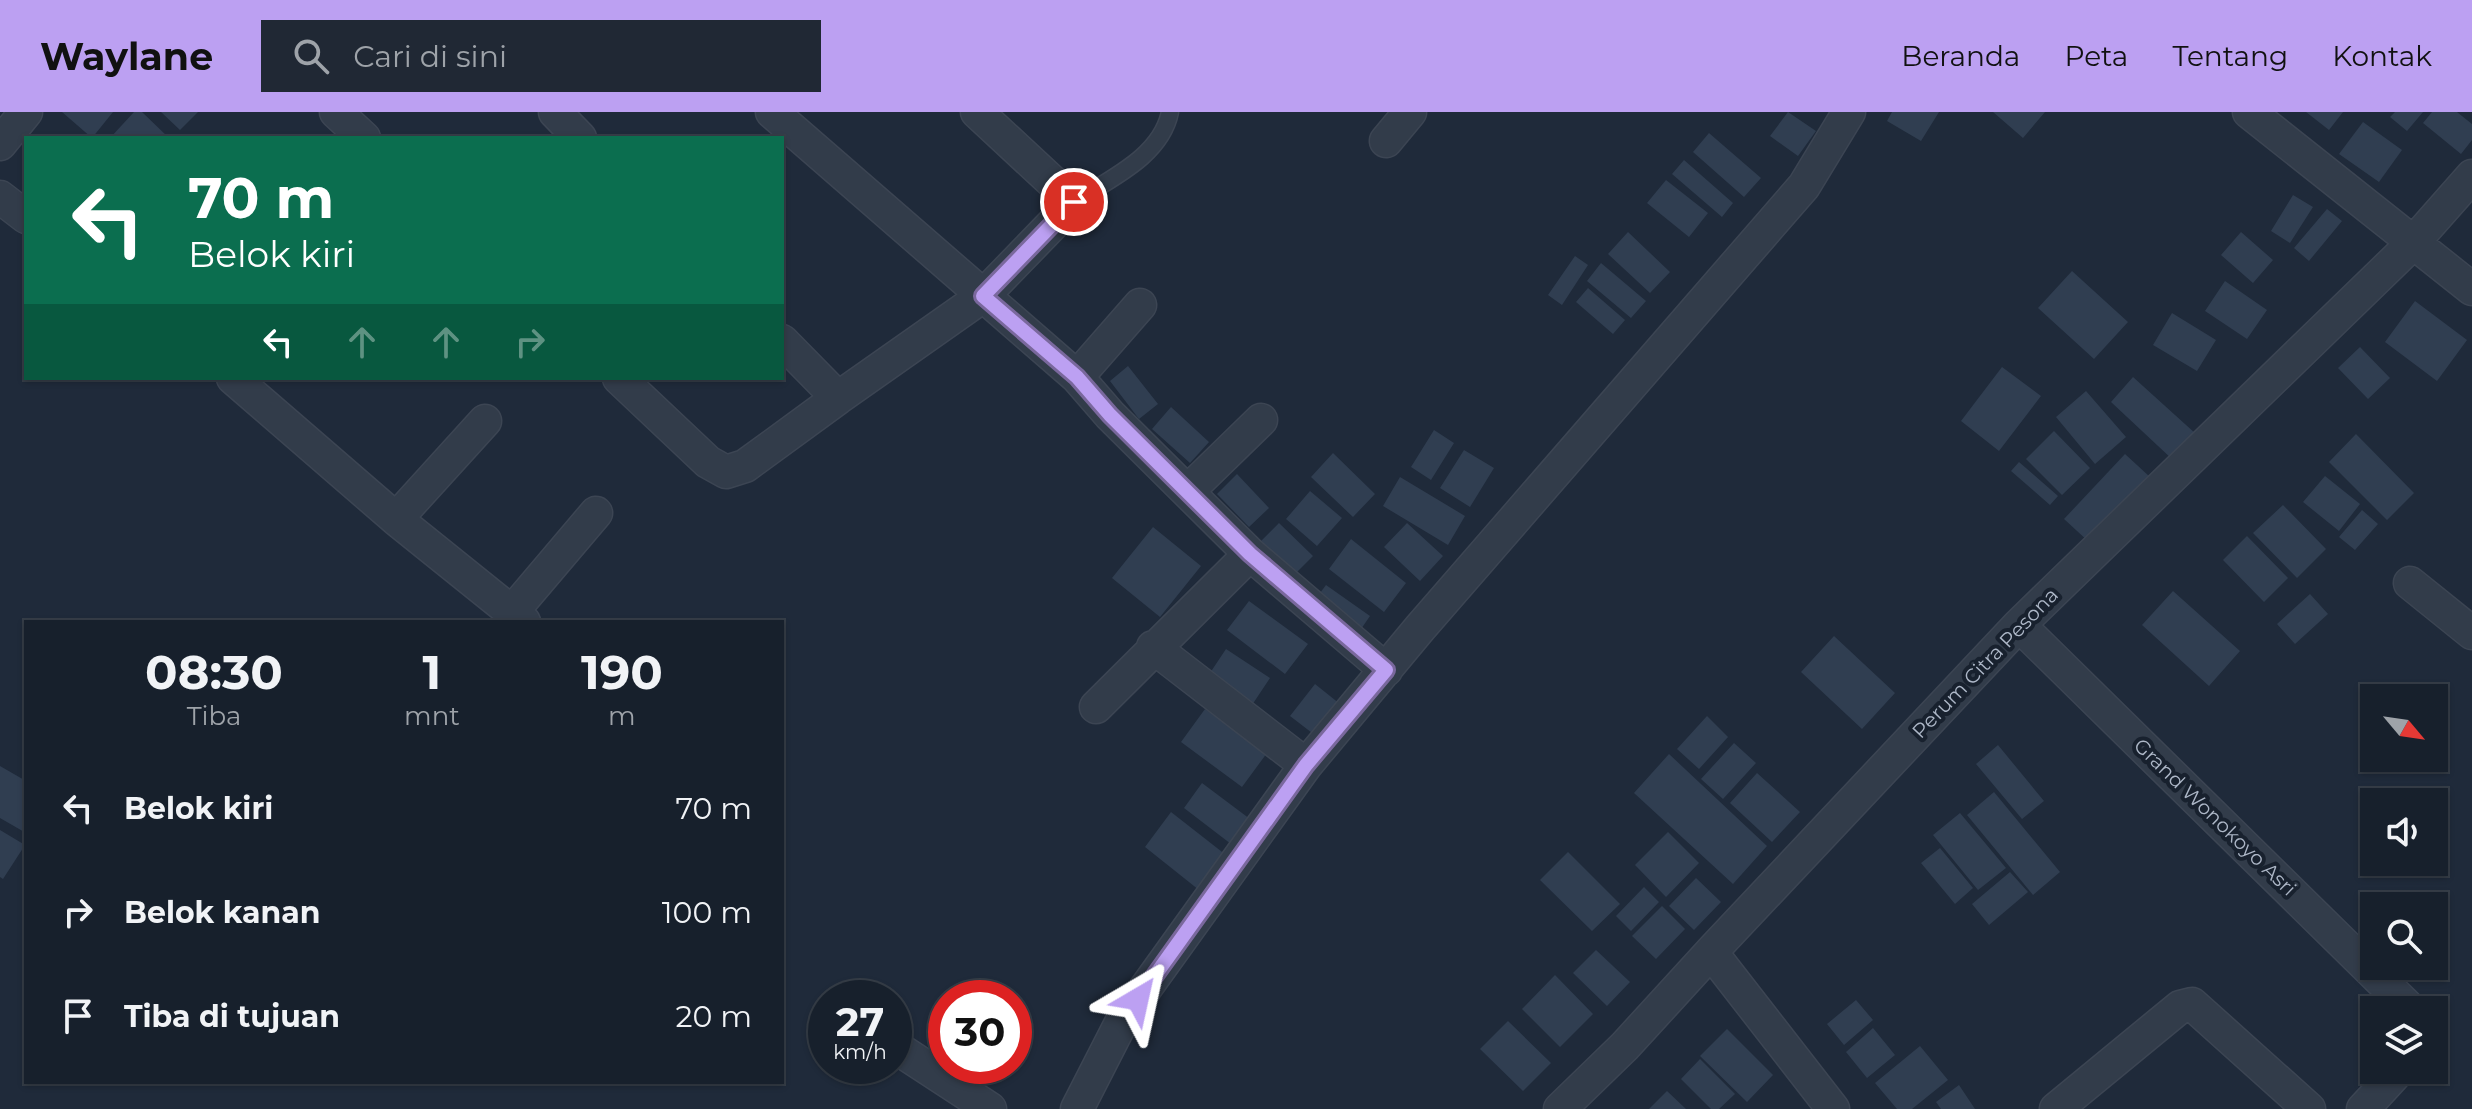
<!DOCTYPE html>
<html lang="id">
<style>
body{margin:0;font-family:Montserrat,sans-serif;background:#202834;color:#f1f3f6;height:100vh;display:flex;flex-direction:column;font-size:30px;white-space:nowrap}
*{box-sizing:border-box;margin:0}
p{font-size:26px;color:#9ea3a9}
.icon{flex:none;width:44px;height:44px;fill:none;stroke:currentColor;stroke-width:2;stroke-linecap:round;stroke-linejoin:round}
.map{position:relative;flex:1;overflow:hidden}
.details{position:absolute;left:24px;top:508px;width:760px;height:464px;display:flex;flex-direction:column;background:#17202c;border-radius:0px;box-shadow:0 2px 6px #0004,0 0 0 2px #363e48}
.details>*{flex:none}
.banner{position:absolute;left:24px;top:24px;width:760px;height:244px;border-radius:0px;box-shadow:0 2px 6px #0004,0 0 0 2px #363e48;background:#0b6e4f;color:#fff;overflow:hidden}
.needle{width:52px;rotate:119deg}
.tools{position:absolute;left:2360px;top:572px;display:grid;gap:16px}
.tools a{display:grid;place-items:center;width:88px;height:88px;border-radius:0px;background:#17202c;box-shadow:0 2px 6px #0004,0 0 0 2px #363e48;font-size:40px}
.speed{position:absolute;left:808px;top:868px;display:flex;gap:16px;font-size:40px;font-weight:700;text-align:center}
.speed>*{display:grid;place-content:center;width:104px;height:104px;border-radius:50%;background:#17202c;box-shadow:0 2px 6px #0004,0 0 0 2px #363e48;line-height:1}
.speed small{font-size:20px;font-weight:400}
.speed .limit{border:12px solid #d22;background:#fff;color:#111}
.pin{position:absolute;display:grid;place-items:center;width:68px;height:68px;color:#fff;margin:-34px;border:4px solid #fff;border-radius:50%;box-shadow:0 2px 8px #0007}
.me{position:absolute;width:88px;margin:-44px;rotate:36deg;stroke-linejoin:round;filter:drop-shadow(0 0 6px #0008)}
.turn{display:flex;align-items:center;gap:28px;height:168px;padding:0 32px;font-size:36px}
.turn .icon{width:104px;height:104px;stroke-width:2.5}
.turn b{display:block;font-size:56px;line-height:68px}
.lanes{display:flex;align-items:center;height:76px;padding:0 32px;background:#0003;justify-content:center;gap:40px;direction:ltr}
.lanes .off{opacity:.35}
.eta{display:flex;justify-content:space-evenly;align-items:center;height:136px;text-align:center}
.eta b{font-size:48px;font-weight:700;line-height:56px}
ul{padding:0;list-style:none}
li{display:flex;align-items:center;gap:24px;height:104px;padding:0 32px}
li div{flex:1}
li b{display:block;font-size:30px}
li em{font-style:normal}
header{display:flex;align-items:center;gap:48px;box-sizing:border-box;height:112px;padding:0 40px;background:#bca0f2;color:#111}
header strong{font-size:38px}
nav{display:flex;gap:44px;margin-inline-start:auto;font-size:28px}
.search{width:560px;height:72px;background:#202834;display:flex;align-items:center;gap:20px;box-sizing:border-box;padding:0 28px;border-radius:0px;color:#9ea3a9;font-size:30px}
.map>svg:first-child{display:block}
</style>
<header>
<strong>Waylane</strong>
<div class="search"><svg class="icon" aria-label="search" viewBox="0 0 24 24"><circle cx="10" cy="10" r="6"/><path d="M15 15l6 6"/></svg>Cari di sini</div>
<nav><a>Beranda</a><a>Peta</a><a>Tentang</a><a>Kontak</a></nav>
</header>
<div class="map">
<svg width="2472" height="997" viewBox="0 0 2472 997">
<rect width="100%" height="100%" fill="#1f2a3a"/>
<path fill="#303e51" d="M62 0H113L92 26Z
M134 0H142L169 26H110Z
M161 0H198L180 18Z
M1788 0 1816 19 1798 44 1770 24Z
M1892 0H1939L1921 29 1887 9Z
M1993 0H2045L2023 26Z
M2306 0H2343L2329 18Z
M2395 0H2423L2407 19 2390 5Z
M2432 0H2457L2472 12V28L2461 42 2423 11Z
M2363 10 2402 38 2379 70 2339 42Z
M1709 21 1761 66 1744 85 1693 40Z
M1684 48 1733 91 1722 105 1672 62Z
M1666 68 1708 101 1689 125 1647 91Z
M2293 83 2313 95 2290 131 2271 119Z
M2327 97 2342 109 2309 149 2294 136Z
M1628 120 1670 160 1650 181 1608 142Z
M2241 120 2273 148 2253 171 2221 143Z
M1575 144 1588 153 1562 193 1548 183Z
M1601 151 1646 189 1631 206 1587 169Z
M2072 159 2128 210 2094 247 2038 196Z
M2225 169 2267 198 2247 227 2205 199Z
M1588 176 1625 208 1613 222 1576 190Z
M2415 189 2467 228 2437 269 2385 230Z
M2172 201 2216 228 2197 259 2153 233Z
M2360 235 2390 266 2368 287 2338 256Z
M1128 254 1158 292 1139 307 1110 269Z
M2002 255 2041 284 1999 339 1961 309Z
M2133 265 2196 322 2173 348 2111 290Z
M2086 279 2126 325 2095 352 2056 305Z
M1171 295 1209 330 1190 351 1152 317Z
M1434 318 1454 331 1431 368 1411 355Z
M2054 319 2090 356 2062 383 2026 347Z
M2356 322 2414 381 2387 408 2329 350Z
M1464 338 1494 356 1470 395 1440 376Z
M1333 341 1375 382 1353 405 1311 365Z
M2125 342 2150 365 2089 430 2064 407Z
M2019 350 2058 384 2050 393 2011 359Z
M1237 362 1269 396 1249 415 1217 382Z
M2325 364 2360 392 2339 419 2303 390Z
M1400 365 1465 404 1448 433 1383 394Z
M1310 379 1342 406 1317 434 1286 407Z
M2283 393 2326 437 2297 466 2253 421Z
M2362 398 2378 412 2355 438 2339 425Z
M1279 411 1313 444 1294 463 1260 430Z
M1407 411 1443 444 1420 469 1384 435Z
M1153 415 1201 454 1160 505 1112 466Z
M2247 424 2288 466 2264 490 2223 448Z
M1351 427 1406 471 1384 500 1329 457Z
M1326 473 1370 504 1359 520 1314 489Z
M2173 479 2240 539 2209 574 2142 513Z
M2310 482 2328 502 2295 532 2277 512Z
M1249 489 1308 532 1285 562 1227 518Z
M1834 524 1895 581 1862 617 1801 560Z
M1226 537 1270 566 1252 593 1208 564Z
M1315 572 1340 592 1316 624 1290 604Z
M1205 597 1267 641 1242 675 1181 630Z
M1707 604 1728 625 1699 657 1677 637Z
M1734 631 1756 651 1723 687 1701 667Z
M1998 633 2044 689 2022 707 1976 652Z
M1669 642 1767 734 1733 772 1634 681Z
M0 654 26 669V721L0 706Z
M1757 661 1800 700 1772 730 1730 691Z
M1202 671 1250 707 1231 732 1184 696Z
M1994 680 2060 760 2033 783 1967 703Z
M1171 700 1226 743 1199 778 1145 735Z
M1960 701 2006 756 1978 778 1933 723Z
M0 718 25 733 3 767 0 765Z
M1668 720 1699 751 1666 785 1635 753Z
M1940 736 1973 776 1955 792 1921 751Z
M1568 740 1620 792 1592 819 1540 768Z
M2010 760 2028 780 1989 813 1972 792Z
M1696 766 1721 790 1694 818 1669 794Z
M1644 775 1659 790 1631 819 1616 804Z
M1662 794 1685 817 1656 847 1632 824Z
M1596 838 1630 870 1607 894 1573 861Z
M1555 863 1593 902 1560 935 1522 897Z
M1856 888 1873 908 1844 933 1827 912Z
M1508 909 1551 951 1523 979 1480 937Z
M1873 916 1895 943 1867 966 1846 940Z
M1727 917 1773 963 1747 990 1700 944Z
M1920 934 1948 968 1912 997H1897L1875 971Z
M1700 947 1735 982 1719 997H1711L1681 967Z
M1959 973 1975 997H1941L1936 990Z
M1667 979 1686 997H1649Z"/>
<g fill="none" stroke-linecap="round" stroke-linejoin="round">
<defs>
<path id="lane" d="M1074 90C1109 67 1161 45 1170 0"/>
<path id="street" d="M336 0 364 26
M555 0 580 26
M772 0 1077 265 1110 303 1250 442 1386 558
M2249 0 2472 177
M1386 29 1410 0
M0 32 26 0
M0 85 26 105
M782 229 838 286 983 184 1074 90 977 0
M1077 265 1140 193
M233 266 396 407 524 510
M619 266 708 350 726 360 745 354 838 286
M1188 379 1261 308
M396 407 485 309
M2410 471 2472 521
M512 500 596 401
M2019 513 2411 898
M1153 535 1306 653
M1096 595 1250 442
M903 940 990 997
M1077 997 1122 909 1306 653 1420 516 1804 74 1849 0
M1560 997 1625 934 1711 840
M1833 997 1711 840 2019 513 2412 132 2472 64
M2056 997 2180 895 2192 892 2309 997
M2363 997 2399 958"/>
</defs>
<use href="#lane" stroke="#3c4553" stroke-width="19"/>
<use href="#street" stroke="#3c4553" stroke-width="35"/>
<use href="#lane" stroke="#323c4a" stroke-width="16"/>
<use href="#street" stroke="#323c4a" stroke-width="32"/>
</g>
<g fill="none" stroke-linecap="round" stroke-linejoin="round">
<defs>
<path id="route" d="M1074 90 983 184 1077 265 1110 303 1250 442 1386 558 1306 653 1138 887"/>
</defs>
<use href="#route" stroke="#7a689d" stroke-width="20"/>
<use href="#route" stroke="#bca0f2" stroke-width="14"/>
</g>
<g text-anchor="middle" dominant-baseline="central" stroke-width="8" stroke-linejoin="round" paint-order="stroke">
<g font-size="20" fill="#adb7c7" stroke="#18212e">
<text transform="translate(1985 551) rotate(-46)">Perum Citra Pesona</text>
<text transform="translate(2215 705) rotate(44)">Grand Wonokoyo Asri</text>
</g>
</g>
</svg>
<div class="tools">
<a><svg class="needle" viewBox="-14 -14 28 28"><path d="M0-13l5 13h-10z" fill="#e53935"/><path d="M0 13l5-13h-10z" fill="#9ea3a9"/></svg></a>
<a><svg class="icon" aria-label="sound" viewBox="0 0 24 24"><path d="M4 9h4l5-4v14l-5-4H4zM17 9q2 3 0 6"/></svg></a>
<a><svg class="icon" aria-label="search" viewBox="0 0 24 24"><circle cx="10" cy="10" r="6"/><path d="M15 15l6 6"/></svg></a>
<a><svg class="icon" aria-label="layers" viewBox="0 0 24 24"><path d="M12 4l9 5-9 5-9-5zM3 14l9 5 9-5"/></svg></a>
</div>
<div class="speed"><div>27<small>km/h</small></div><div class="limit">30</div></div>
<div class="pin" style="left:1074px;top:90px;background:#d93025"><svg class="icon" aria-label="arrive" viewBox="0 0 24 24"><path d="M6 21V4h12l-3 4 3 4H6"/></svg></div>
<svg class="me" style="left:1138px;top:887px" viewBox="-20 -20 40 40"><path d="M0-17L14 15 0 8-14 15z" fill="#bca0f2" stroke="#fff" stroke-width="4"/></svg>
<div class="banner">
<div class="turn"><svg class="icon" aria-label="left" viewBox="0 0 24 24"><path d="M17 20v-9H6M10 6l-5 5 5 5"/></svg><div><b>70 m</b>Belok kiri</div></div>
<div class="lanes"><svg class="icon" aria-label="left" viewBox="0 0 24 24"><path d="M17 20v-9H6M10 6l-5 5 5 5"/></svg><svg class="icon off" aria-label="ahead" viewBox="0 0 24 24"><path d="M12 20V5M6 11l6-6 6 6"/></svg><svg class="icon off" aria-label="ahead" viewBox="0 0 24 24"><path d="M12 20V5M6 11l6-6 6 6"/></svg><svg class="icon off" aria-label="right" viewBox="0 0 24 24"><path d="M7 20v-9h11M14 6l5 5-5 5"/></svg></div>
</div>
<section class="details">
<div class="eta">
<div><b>08:30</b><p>Tiba</p></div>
<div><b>1</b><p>mnt</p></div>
<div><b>190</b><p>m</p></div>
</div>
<ul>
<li><svg class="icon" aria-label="left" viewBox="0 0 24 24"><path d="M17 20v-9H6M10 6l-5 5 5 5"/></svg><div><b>Belok kiri</b></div><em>70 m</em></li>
<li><svg class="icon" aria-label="right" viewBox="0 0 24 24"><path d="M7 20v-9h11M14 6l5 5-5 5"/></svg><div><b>Belok kanan</b></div><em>100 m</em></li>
<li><svg class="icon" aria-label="arrive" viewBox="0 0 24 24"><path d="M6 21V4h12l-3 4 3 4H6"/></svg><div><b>Tiba di tujuan</b></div><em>20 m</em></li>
</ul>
</section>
</div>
